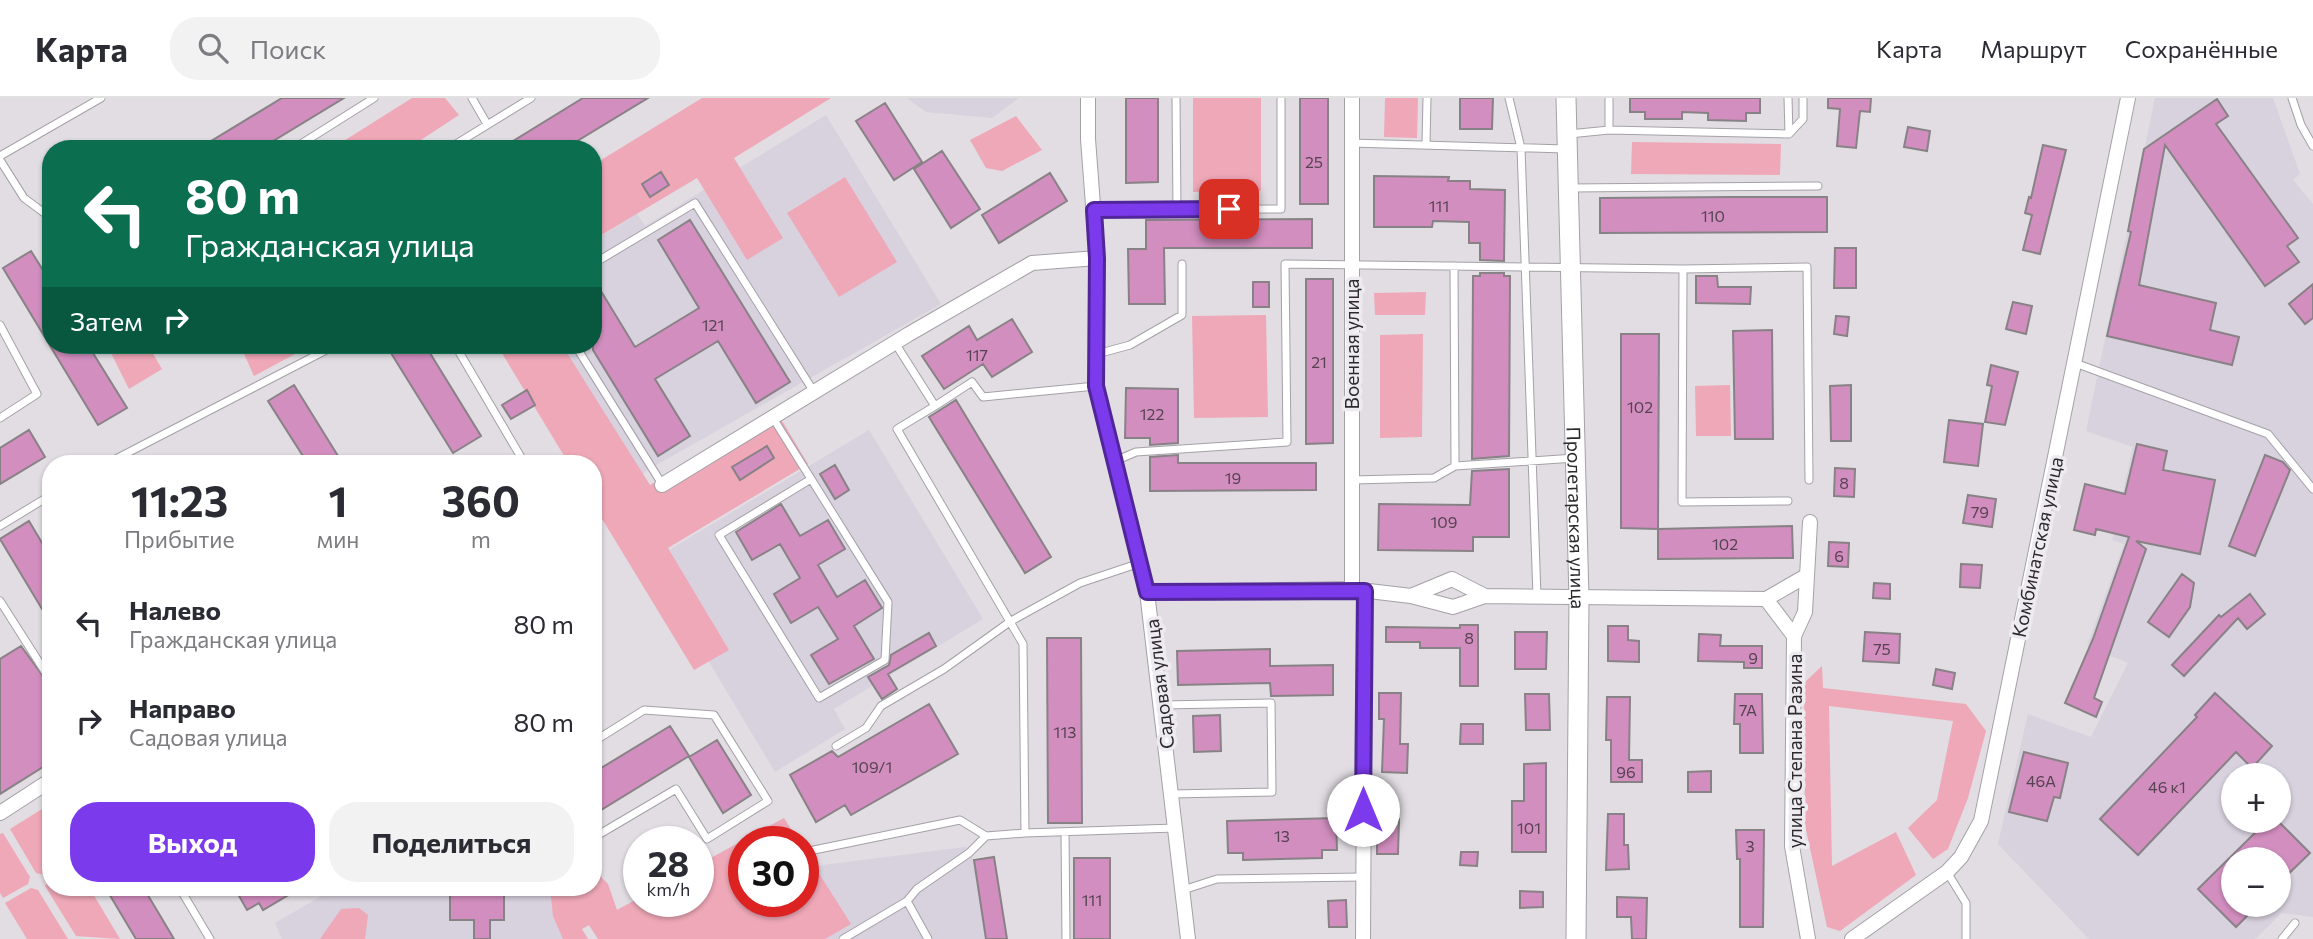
<!DOCTYPE html>
<html lang="ru">
<meta charset="utf-8">
<style>
body{margin:0;font-family:Commissioner,sans-serif;background:#f2f2f3;color:#2b2b33;height:100vh;display:flex;flex-direction:column;font-size:26px;white-space:nowrap}
*{box-sizing:border-box;margin:0}
p{font-size:23px;color:#7c7c81}
.icon{flex:none;width:38px;height:38px;fill:none;stroke:currentColor;stroke-width:2;stroke-linecap:round;stroke-linejoin:round}
.map{position:relative;flex:1;overflow:hidden}
.side{position:absolute;left:42px;top:357px;width:560px;height:441px;display:flex;flex-direction:column;background:#fff;border-radius:28px;box-shadow:0 2px 5px #0004}
.side>*{flex:none}
.banner{position:absolute;left:42px;top:42px;width:560px;height:214px;border-radius:28px;box-shadow:0 2px 5px #0004;background:#0b6e4f;color:#fff;overflow:hidden}
.tools{position:absolute;left:2221px;top:665px;display:grid;gap:14px}
.tools a{display:grid;place-items:center;width:70px;height:70px;border-radius:50%;background:#fff;box-shadow:0 2px 5px #0004;font-size:35px}
.speed{position:absolute;left:623px;top:728px;display:flex;gap:14px;font-size:35px;font-weight:700;text-align:center}
.speed>*{display:grid;place-content:center;width:91px;height:91px;border-radius:50%;background:#fff;box-shadow:0 2px 5px #0004;line-height:1}
.speed small{font-size:18px;font-weight:400}
.speed .limit{border:10px solid #d22;background:#fff;color:#111}
.pin{position:absolute;display:grid;place-items:center;width:60px;height:60px;color:#fff;margin:-30px;border-radius:14px;box-shadow:0 4px 10px #0006}
.me{position:absolute;width:77px;margin:-38px;rotate:0deg;stroke-linejoin:round;filter:drop-shadow(0 0 5px #0008)}
.turn{display:flex;align-items:center;gap:24px;height:147px;padding:0 28px;font-size:32px}
.turn .icon{width:91px;height:91px;stroke-width:2.5}
.turn b{display:block;font-size:49px;line-height:60px}
.then{display:flex;align-items:center;height:66px;padding:0 28px;background:#0003;gap:14px;font-size:26px}
.eta{display:flex;justify-content:space-evenly;align-items:center;height:119px;text-align:center}
.eta b{font-size:42px;font-weight:700;line-height:49px}
.button{display:flex;gap:14px;margin-top:auto;padding:14px 28px}
.button a{flex:1;height:80px;border-radius:28px;background:#7c3aed;color:#fff;font-size:28px;font-weight:700;line-height:80px;text-align:center}
.button a+a{background:#f2f2f3;color:#2b2b33}
ul{padding:0;list-style:none}
li{display:flex;align-items:center;gap:21px;height:98px;padding:0 28px}
li div{flex:1}
li b{display:block;font-size:26px}
li em{font-style:normal}
header{display:flex;align-items:center;gap:42px;box-sizing:border-box;height:98px;padding:0 35px;background:#fff;border-bottom:2px solid #e1e1e2}
header strong{font-size:33px}
nav{display:flex;gap:38px;margin-inline-start:auto;font-size:24px}
.search{width:490px;height:63px;background:#f2f2f3;display:flex;align-items:center;gap:18px;box-sizing:border-box;padding:0 24px;border-radius:28px;color:#7c7c81;font-size:26px}
.map>svg:first-child{display:block}
</style>
<header>
<strong>Карта</strong>
<div class="search"><svg class="icon" aria-label="search" viewBox="0 0 24 24"><circle cx="10" cy="10" r="6"/><path d="M15 15l6 6"/></svg>Поиск</div>
<nav><a>Карта</a><a>Маршрут</a><a>Сохранённые</a></nav>
</header>
<div class="map">
<svg width="2313" height="841" viewBox="0 0 2313 841">
<rect width="100%" height="100%" fill="#e1dde3"/>
<path fill="#d8d1de" fill-rule="evenodd" d="M907 0H1019L992 20 926 14Z
M2155 0H2273L2300 76 2293 82 2313 106V819L2282 815 2255 841H2089L1998 746 2028 616 2091 639 2128 565 2087 548 2124 446 2112 442 2133 349 2086 333ZM2233 677H2278V723H2233ZM2233 761H2278V807H2233Z
M826 17 941 206 651 370 598 405 593 366 500 247H593V143L637 116 645 128Z
M869 332 983 521 834 611 845 631 775 674 649 464Z
M784 720 799 744H744V803H803V750L815 768 965 749 974 762 986 841H598L589 827 639 800V803H698V767Z
M337 789H573L581 831 588 841H282L275 825Z"/>
<path fill="#efa8b8" d="M412 0H445L459 17 407 51H331Z
M702 0H831L734 60 783 140 747 162 697 80 593 142V67Z
M1193 0H1261V93L1193 94Z
M1385 0H1418L1417 40 1384 39Z
M1016 18 1042 52 1002 73 986 70 970 42Z
M1632 44 1781 46 1780 77 1631 76Z
M845 79 897 164 839 199 787 115Z
M1426 194 1425 217H1375L1374 195Z
M1266 217 1268 319 1194 320 1192 218Z
M1423 236 1422 339 1380 340V237Z
M107 247H148L162 271 129 291Z
M240 247H312L254 278Z
M497 247H562L650 387 775 311 808 366 668 450 729 552 694 572 593 406V366H569Z
M1730 287 1731 338H1696L1695 288Z
M1822 568 1823 590 1966 606 1986 633 1968 700 1948 751 1933 761 1908 730 1937 702 1953 623 1829 608 1832 768 1896 734 1916 777 1840 833 1827 829 1805 727 1804 585Z
M42 711 51 725V773L44 777 36 775 10 731Z
M784 720 799 744H744V803H803V750L851 826 825 841H598L589 827 582 831 588 841H563L553 818 550 789H593V770L608 786 617 812 639 800V803H698V767Z
M3 735 30 779 28 786 3 800 0 795V736Z
M51 779V789H89L120 841 76 838 45 788Z
M31 790 38 792 68 841H27L5 805Z
M359 810 368 817 365 841H320L341 811Z"/>
<path fill="#d28ebf" stroke="#888286" stroke-width="2" d="M282 0H344L260 51H198Z
M583 0H648L564 51H500Z
M1126 0H1158V84L1126 85Z
M1300 0H1328V106H1300Z
M1460 0H1493L1492 31H1460Z
M1630 0H1760V15H1746V23L1708 22V15L1682 14V21H1645V14H1630Z
M1828 0H1871L1870 14 1860 13 1856 50 1837 48 1840 11 1828 10Z
M2217 1 2228 18 2216 26 2298 140 2287 148 2299 164 2265 188 2165 47 2139 187 2216 205 2210 232 2239 239 2232 267 2107 238 2131 134 2128 133 2144 51Z
M885 5 922 64 894 82 856 23Z
M1908 29 1930 33 1927 53 1904 49Z
M2043 47 2066 52 2040 156 2023 152 2032 117 2025 115 2029 99 2031 100Z
M942 53 980 111 951 130 914 71Z
M661 74 669 87 650 99 642 86Z
M1050 75 1067 103 999 145 982 117Z
M1374 78 1449 79 1448 83H1470V91L1505 92 1504 163 1480 162V145H1469V124L1433 123 1432 129H1374Z
M1731 99H1827V134L1600 135V100Z
M1312 121V150H1164L1165 206H1129L1128 151H1146V122Z
M690 122 790 284 756 305 718 243 655 281 690 338 658 358 593 252V180L635 249 699 210 658 142Z
M1835 150H1856V190H1834Z
M31 153 51 185V247H88L127 310 98 327 3 170Z
M1480 175H1504V178H1510L1509 358 1472 361 1473 178H1480Z
M1696 178H1717L1718 189H1751L1750 206 1696 205Z
M1306 181H1333V345L1306 346Z
M1253 184H1269V209H1253Z
M2313 186V220L2305 226 2289 206Z
M2013 204 2032 208 2026 236 2006 231Z
M1836 218 1849 219 1847 238 1834 236Z
M1012 221 1032 254 992 279 983 266 944 291 922 258 969 228 977 242Z
M1772 232 1773 341H1735L1733 233Z
M1621 236H1659L1658 431 1621 430Z
M386 247H425L481 338 453 355Z
M1991 267 2018 274 2005 327 1985 324 1992 288 1987 287Z
M294 287 343 366H308L268 303Z
M1851 287V343H1831L1830 288Z
M1126 290 1178 291V345L1150 347V340H1125Z
M527 292 535 307 511 321 502 307Z
M956 302 1051 459 1025 475 929 319Z
M1949 322 1983 326 1978 368 1944 364Z
M29 332 45 359 0 386V350Z
M2137 346 2167 353 2163 372 2215 382 2200 456 2136 443 2146 451 2094 600 2102 604 2096 619 2065 605 2093 541 2129 439 2096 431 2095 437 2074 432 2085 386 2125 396Z
M767 348 774 360 740 382 732 369Z
M1178 357V365H1316V392L1150 393V359Z
M2265 357 2283 364 2290 372 2255 458 2229 448Z
M835 367 849 392 835 401 820 376Z
M1835 370 1855 371 1854 399 1834 398Z
M1509 371V439H1473V453L1378 452 1379 406 1470 407 1472 373Z
M1968 397 1996 401 1992 429 1963 425Z
M781 406 800 438 828 422 845 451 818 467 837 499 865 482 882 510 854 528 874 561 829 586 811 557 838 541 818 509 791 525 774 496 800 480 780 446 752 462 736 434Z
M29 423 51 460V526L0 441Z
M1792 428 1793 460 1658 461V431Z
M1829 444 1849 445 1848 469 1828 468Z
M1961 466 1982 467 1980 490 1960 489Z
M2182 476 2194 485 2190 509 2169 539 2148 524Z
M1874 485 1890 486V501L1873 500Z
M2250 496 2265 516 2247 531 2238 520 2184 578 2172 567 2219 517 2221 519Z
M1460 527H1478V588H1460V550H1420V544H1386V529L1460 530Z
M1608 528H1628V542L1639 543V564L1608 563Z
M1515 534H1547L1546 571H1515Z
M1865 534 1900 536 1899 565 1863 563Z
M929 535 936 548 888 576 897 591 882 601 868 579 889 567 891 557Z
M1699 536 1721 537 1720 548H1762V570H1744V564L1698 563Z
M1047 540H1081L1082 725H1048Z
M21 548 51 589V664L0 696V561Z
M1270 551V568L1333 567V597L1271 598 1270 585 1178 587 1177 553Z
M1936 571 1955 575 1952 591 1933 587Z
M1379 595H1401L1400 646H1408L1407 675 1382 674 1384 621H1379Z
M2215 595 2272 648 2252 670 2236 654 2138 757 2100 721 2197 619 2195 617Z
M1525 596H1549L1550 632H1526Z
M1735 596H1762L1763 655H1740V626H1734Z
M1607 599H1630L1629 662H1642V684H1611V642H1606Z
M929 606 958 656 851 717 845 707 816 724 790 677 832 653 838 659Z
M1220 617 1221 653 1194 654 1193 618Z
M1461 626H1483V646H1460Z
M670 628 689 658 593 717V675Z
M717 642 751 697 723 715 689 659Z
M2024 654 2068 665 2060 700 2054 699 2047 723 2009 714Z
M1546 665V754H1512V703H1524V666Z
M1711 673V694H1688V674Z
M1608 716H1624V747H1628L1629 771 1606 772Z
M1336 720 1337 752H1322V760L1243 762V755H1228L1227 723Z
M1377 720 1399 721 1398 756H1377Z
M2267 723H2278L2310 755 2278 786V761H2233V807H2258L2236 829 2198 791Z
M1736 732H1764L1763 829H1740V761H1737Z
M1461 754H1478L1477 768 1460 767Z
M994 759 1007 841H986L974 762Z
M1074 760H1110V841H1074Z
M105 789H143L174 841H136Z
M234 789H302L263 812 259 805 247 812Z
M450 789H504V822H490V841H474V822H450Z
M1520 793 1543 794V809L1520 810Z
M1617 799 1647 800 1646 841H1632L1631 819H1617Z
M1346 802 1347 829H1329L1328 803Z"/>
<g fill="none" stroke-linecap="round" stroke-linejoin="round">
<defs>
<path id="lane" d="M472 0 487 26
M1176 0 1177 112
M1509 0 1521 50 1537 498
M1788 0 1789 36
M2292 0 2301 27 2313 48
M1609 32V0
M1569 36 1609 32 1789 36 1803 21V0
M1351 45 1565 51
M1426 47 1427 0
M293 51 374 0
M448 51 531 0
M0 58 101 0
M0 62 24 100 51 120
M1570 90 1818 88
M1094 112 1281 111V0
M593 166 695 105 814 294
M1683 171 1807 169 1809 382
M0 227 37 296 0 320
M895 245 935 308 972 284 983 299 1096 288
M455 247 525 366
M575 247 662 386
M1097 256 1130 247 1182 217V166
M2075 265 2268 336 2313 391
M935 308 897 331 1023 546 1025 735 1175 730
M773 320 888 504 885 562 819 600 719 437 811 381
M1115 363 1136 354 1287 344 1285 166 1683 171 1682 404 1788 403
M106 366 336 247
M1455 368 1575 360
M1352 382 1434 380 1455 368 1454 168
M0 428 51 397
M0 503 51 583
M1162 607 1271 605 1272 694 1171 696
M593 644 644 612 714 617 768 703 707 741 676 691 593 740
M836 648 866 630 881 608 944 571 1011 523 1080 485 1140 465
M1065 734 1066 841
M814 752 960 722 986 738
M1947 774 1966 805V841
M179 789 210 841
M1183 792 1217 781 1363 779
M907 803 928 841
M843 841 907 803 917 791 969 755 986 738 1025 735
M2282 841 2295 825"/>
<path id="street" d="M1088 0V41L1097 160 1096 288 1147 494 1188 841
M1352 0V491
M662 387 909 236 1032 165 1097 160
M1147 494 1352 491 1411 498 1453 509 1485 498 1766 501 1794 538
M1411 498 1452 481 1485 498
M1766 501 1806 478
M0 715 51 682
M1363 841 1365 493
M1808 841 1792 748 1794 538 1805 514 1810 424
M1852 841 1947 774 1961 759 1981 723 2128 0"/>
<g id="secondary">
<path id="s1" d="M1566 0 1579 501 1576 841"/>
</g>
</defs>
<use href="#lane" stroke="#a4a1a7" stroke-width="9"/>
<use href="#street" stroke="#a4a1a7" stroke-width="16"/>
<use href="#secondary" stroke="#a4a1a7" stroke-width="21"/>
<use href="#lane" stroke="#fff" stroke-width="7"/>
<use href="#street" stroke="#fff" stroke-width="14"/>
<use href="#secondary" stroke="#fff" stroke-width="19"/>
</g>
<g fill="none" stroke-linecap="round" stroke-linejoin="round">
<defs>
<path id="route" d="M1229 111 1094 112 1097 160 1096 288 1147 494 1365 493 1363 712"/>
</defs>
<use href="#route" stroke="#51269a" stroke-width="18"/>
<use href="#route" stroke="#7c3aed" stroke-width="12"/>
</g>
<g text-anchor="middle" dominant-baseline="central" stroke-width="7" stroke-linejoin="round" paint-order="stroke">
<g font-size="16" fill="#564352">
<text x="1314" y="63">25</text>
<text x="1439" y="107">111</text>
<text x="1713" y="117">110</text>
<text x="713" y="226">121</text>
<text x="977" y="256">117</text>
<text x="1319" y="263">21</text>
<text x="1640" y="308">102</text>
<text x="1152" y="315">122</text>
<text x="1233" y="379">19</text>
<text x="1844" y="384">8</text>
<text x="1980" y="413">79</text>
<text x="1444" y="423">109</text>
<text x="1725" y="445">102</text>
<text x="1839" y="457">6</text>
<text x="1469" y="539">8</text>
<text x="1882" y="550">75</text>
<text x="1753" y="559">9</text>
<text x="1748" y="611">7А</text>
<text x="1065" y="633">113</text>
<text x="872" y="668">109/1</text>
<text x="1626" y="673">96</text>
<text x="2041" y="682">46А</text>
<text x="2167" y="688">46 к1</text>
<text x="1529" y="729">101</text>
<text x="1282" y="737">13</text>
<text x="1750" y="747">3</text>
<text x="1092" y="801">111</text>
</g>
<g font-size="19" fill="#2c2a2d" stroke="#eeebf0">
<text transform="translate(1351 246) rotate(-90)">Военная улица</text>
<text stroke="none"><textPath href="#s1" startOffset="420">Пролетарская улица</textPath></text>
<text transform="translate(2037 449) rotate(-78)">Комбинатская улица</text>
<text transform="translate(1159 586) rotate(-97)">Садовая улица</text>
<text transform="translate(1794 653) rotate(-90)">улица Степана Разина</text>
</g>
</g>
</svg>
<div class="tools">
<a>+</a>
<a>−</a>
</div>
<div class="speed"><div>28<small>km/h</small></div><div class="limit">30</div></div>
<div class="pin" style="left:1229px;top:111px;background:#d93025"><svg class="icon" aria-label="arrive" viewBox="0 0 24 24"><path d="M6 21V4h12l-3 4 3 4H6"/></svg></div>
<svg class="me" style="left:1363px;top:712px" viewBox="-20 -20 40 40"><circle r="19" fill="#fff"/><path d="M0-13L10 11 0 6-10 11z" fill="#7c3aed"/></svg>
<div class="banner">
<div class="turn"><svg class="icon" aria-label="left" viewBox="0 0 24 24"><path d="M17 20v-9H6M10 6l-5 5 5 5"/></svg><div><b>80 m</b>Гражданская улица</div></div>
<div class="then">Затем<svg class="icon" aria-label="right" viewBox="0 0 24 24"><path d="M7 20v-9h11M14 6l5 5-5 5"/></svg></div>
</div>
<section class="side">
<div class="eta">
<div><b>11:23</b><p>Прибытие</p></div>
<div><b>1</b><p>мин</p></div>
<div><b>360</b><p>m</p></div>
</div>
<ul>
<li><svg class="icon" aria-label="left" viewBox="0 0 24 24"><path d="M17 20v-9H6M10 6l-5 5 5 5"/></svg><div><b>Налево</b><p>Гражданская улица</p></div><em>80 m</em></li>
<li><svg class="icon" aria-label="right" viewBox="0 0 24 24"><path d="M7 20v-9h11M14 6l5 5-5 5"/></svg><div><b>Направо</b><p>Садовая улица</p></div><em>80 m</em></li>
</ul>
<div class="button"><a>Выход</a><a>Поделиться</a></div>
</section>
</div>
